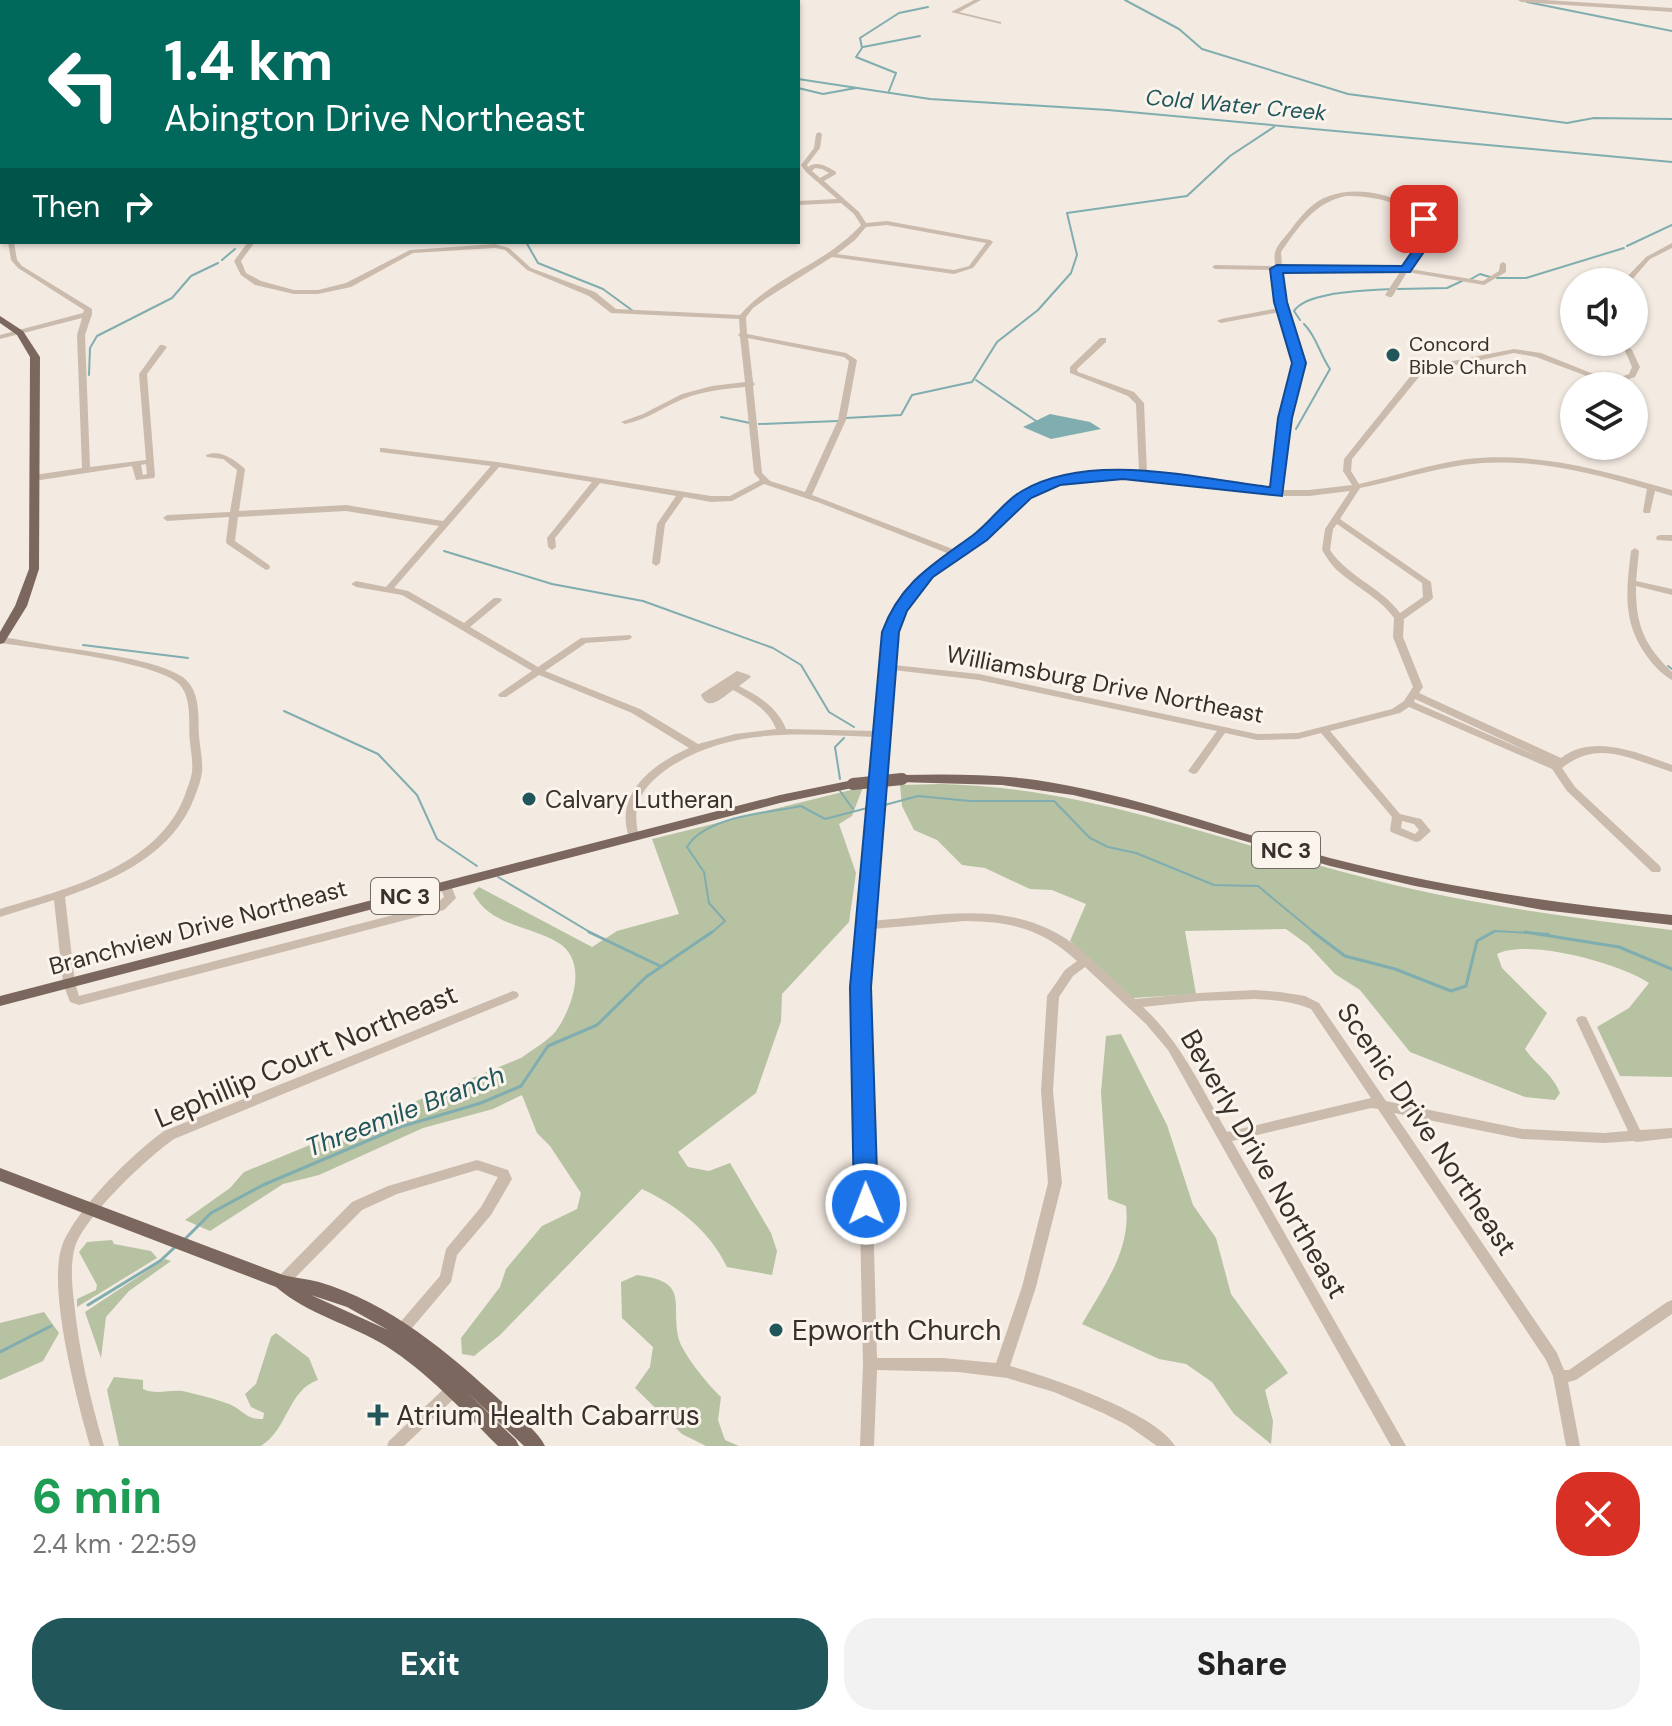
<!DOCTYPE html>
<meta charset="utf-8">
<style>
body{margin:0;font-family:"DM Sans",sans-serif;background:#f2f2f2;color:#222;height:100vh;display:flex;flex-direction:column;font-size:30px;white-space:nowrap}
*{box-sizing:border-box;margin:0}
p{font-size:26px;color:#767676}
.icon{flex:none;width:44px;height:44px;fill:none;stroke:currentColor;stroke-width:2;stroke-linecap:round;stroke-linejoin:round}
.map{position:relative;height:1446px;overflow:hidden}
.details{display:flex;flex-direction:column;background:#fff;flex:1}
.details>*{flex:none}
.top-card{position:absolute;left:0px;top:0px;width:800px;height:244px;box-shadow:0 2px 6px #0004;background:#00695c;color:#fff;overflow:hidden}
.tools{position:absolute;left:1560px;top:268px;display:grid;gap:16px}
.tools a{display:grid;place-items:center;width:88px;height:88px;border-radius:50%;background:#fff;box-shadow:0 2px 6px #0004;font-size:40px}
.pin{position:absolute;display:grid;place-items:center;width:68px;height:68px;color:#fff;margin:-34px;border-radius:16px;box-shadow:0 4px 12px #0006}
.me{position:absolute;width:88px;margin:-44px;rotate:359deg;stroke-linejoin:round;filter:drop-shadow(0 0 6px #0008)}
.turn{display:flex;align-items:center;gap:28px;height:168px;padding:0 32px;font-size:36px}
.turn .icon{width:104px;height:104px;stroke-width:2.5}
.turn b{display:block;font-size:56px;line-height:68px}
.then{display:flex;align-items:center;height:76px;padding:0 32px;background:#0003;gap:16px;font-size:30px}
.round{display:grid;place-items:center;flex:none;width:84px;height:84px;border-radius:32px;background:#f2f2f2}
.summary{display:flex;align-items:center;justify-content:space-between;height:136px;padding:0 32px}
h1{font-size:48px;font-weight:800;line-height:60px;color:#1e9e55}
.action{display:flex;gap:16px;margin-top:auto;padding:16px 32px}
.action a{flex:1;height:92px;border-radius:32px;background:#21565a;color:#fff;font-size:32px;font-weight:800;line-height:92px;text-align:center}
.action a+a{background:#f2f2f2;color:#222}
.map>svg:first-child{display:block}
</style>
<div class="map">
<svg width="1672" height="1446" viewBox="0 0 1672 1446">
<rect width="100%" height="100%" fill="#f3eae1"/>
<path fill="#b6c2a1" d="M941 784C1093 787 1232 845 1378 881 1474 905 1574 918 1672 930V1077L1620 1076 1597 1027 1629 1008 1649 983C1621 964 1529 938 1497 954L1502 968 1547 1013 1525 1049C1537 1066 1552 1073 1560 1093L1555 1100 1525 1097 1410 1052 1360 990 1335 974 1308 945 1286 929 1185 931 1196 994 1133 998 1070 941 1086 904 1052 890 1030 889 985 868 962 865 937 840 914 830 902 806 900 785Z
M863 787 852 816 839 824 856 873 849 922 782 994 781 1021 756 1093 678 1152 688 1167 709 1171 730 1163 771 1233 777 1251 772 1275 727 1267C710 1231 678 1206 642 1189L500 1335 474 1356 462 1354 461 1338 500 1287 506 1269 542 1226 577 1209 581 1193 550 1146 537 1133 522 1095 493 1109 423 1128 319 1175 283 1184 210 1231 185 1220 230 1188 244 1172 521 1058C532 1050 548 1041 556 1031 573 1007 589 960 557 942 528 925 490 926 473 893L479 887 592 947 617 931 679 914 652 839Z
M1121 1034 1167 1125 1193 1205 1216 1238 1231 1294 1288 1373 1265 1390 1273 1421 1271 1444 1234 1414 1212 1382 1186 1364 1159 1359 1082 1324C1104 1286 1131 1250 1126 1206L1108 1199 1101 1092 1106 1036Z
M112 1240 114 1244 151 1251 157 1258 77 1307V1299L96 1290 97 1285 79 1252 87 1242Z
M165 1259 171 1261 129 1291 106 1317 101 1358 85 1312Z
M637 1275C688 1282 672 1299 678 1336 680 1351 709 1386 721 1397L718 1420 725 1440 739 1446H706L682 1434 635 1388 650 1367 653 1347 622 1318 621 1282Z
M44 1312 59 1333 43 1361 0 1380V1323Z
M276 1333 309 1358 318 1380C288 1390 288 1429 261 1446H119L107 1390 114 1377 143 1380V1389C158 1396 172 1388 187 1392 199 1395 216 1399 229 1404 242 1409 246 1420 263 1419L264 1413 251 1407 245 1394 256 1384 271 1337Z"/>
<path fill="#80adaf" d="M1050 414 1090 422 1101 429 1051 439 1023 427Z"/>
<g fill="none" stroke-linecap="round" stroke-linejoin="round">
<path stroke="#80adaf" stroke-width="2" d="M620 0 632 2
M1125 0 1179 29 1202 49 1348 94 1567 123 1594 118 1672 119
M1527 2 1672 31
M863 47 920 36
M798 79 930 99 1108 110 1672 162
M798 88 823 94 856 88
M889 91 896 73 856 57 862 48 860 38 899 13 928 7
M526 242 538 263 603 289 633 311
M1627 246 1672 225
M222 260 235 249
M1497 278H1526L1624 248
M1471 279 1480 274 1490 277
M1398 289 1447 288 1462 281
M1300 320 1294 311C1307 291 1367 291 1390 289
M89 375 90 348 97 336 172 298 191 276 218 263
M976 380 1036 421
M721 417 750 423
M846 418 901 415 912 395 972 382 997 342 1038 310 1071 273 1077 255 1067 213 1187 196 1230 156 1274 127
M759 424 838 421
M1296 429 1330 369C1319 353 1317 337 1304 324
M444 551 552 584 643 601 773 648 801 665 829 712 854 727
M83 645 188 658
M1668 666 1672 669
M284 711 378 754 417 795 437 839 477 866
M840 779 835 747 844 738
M840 791 853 809
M881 806 918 796 970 801H1054L1090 838 1108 847 1136 853 1214 885 1258 886 1316 934
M498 877 593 934
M710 934 725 921 709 903 704 872 687 847C705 816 768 813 801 806L825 819 871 807
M1489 934 1495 931 1549 934"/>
<path stroke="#80adaf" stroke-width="3" d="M589 932 660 966
M1313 932 1345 956 1395 969 1451 991 1466 986 1477 941 1493 932
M1525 932 1619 947 1672 969
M185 1239 211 1213 263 1185 400 1127 481 1103 521 1086 548 1046 597 1025 646 977 712 932
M88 1305 160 1261 174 1248
M0 1352 51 1326"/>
<path fill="#cbbbad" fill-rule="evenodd" d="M974 0H981L959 12 1001 22V24L951 12Z
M1518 0H1545L1672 8V12L1521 2Z
M0 50H2V54H0Z
M2 81V85L0 86V82Z
M819 132 822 134 820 148 807 165 808 167C817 160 828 167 836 172V174L824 181 859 212 866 223 887 221 990 240 993 242 973 268 954 274 832 257 767 298 753 308 746 317 747 334 846 353 857 360 846 420 812 495 958 551C978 536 993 516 1013 500 1047 473 1097 469 1139 472L1136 404 1128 396 1070 373V367L1100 338H1106V342L1077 369 1078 372 1134 392 1144 403 1147 473 1273 490 1281 418 1295 363 1280 312 1221 323 1217 321 1221 319 1279 308 1276 270 1215 269 1212 267 1215 265 1275 266C1275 262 1274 257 1275 253 1276 245 1287 235 1292 228 1302 215 1313 201 1329 196 1366 183 1413 199 1435 229L1410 269 1483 281 1499 271 1500 264 1503 262 1506 264V272L1484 285 1407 272 1392 297H1389L1385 295 1400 272 1283 270 1285 302 1303 363 1289 418 1282 490H1309L1352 485 1343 471 1344 459 1417 368 1514 349 1541 353 1601 377 1618 378 1629 374 1632 367 1625 351 1615 342H1623L1632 350 1640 367 1635 377 1619 382 1600 381 1536 357 1514 353 1423 372 1352 459 1351 471 1359 484C1395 476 1430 464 1467 459 1537 451 1605 471 1672 490V496L1655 491 1650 513H1644L1643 511 1647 489C1588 472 1526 456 1463 465 1428 470 1395 481 1360 488L1340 519 1431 582 1433 598 1431 600 1404 619 1403 637 1423 687 1419 693 1561 758C1593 733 1639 753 1672 765V772C1632 760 1599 738 1562 768L1575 787 1660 866 1661 869 1660 872H1652L1567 791 1552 769 1409 707 1400 713 1330 731 1400 814 1421 819 1431 831 1420 841 1416 842 1391 832 1390 830 1392 817 1321 733 1298 739 1257 740 1225 733 1197 773 1193 774 1188 771 1217 731 979 680 893 670 872 921C937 916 1006 900 1065 938 1088 953 1113 981 1135 999L1199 993 1255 990 1280 992 1305 996 1319 1003 1386 1101 1522 1129 1604 1133 1628 1131 1576 1020 1578 1017 1582 1016 1586 1017 1640 1130 1672 1128V1138L1637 1142 1633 1141 1604 1143 1522 1139 1394 1113 1557 1353 1564 1370H1569L1667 1302 1672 1300V1314L1576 1380 1568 1382 1580 1446H1566L1553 1376 1546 1360 1378 1109 1371 1108 1232 1141 1406 1446H1391L1168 1050 1146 1024 1085 967 1073 976 1059 997 1053 1091 1062 1183 1036 1287 1010 1366C1047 1376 1157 1413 1175 1446H1157L1127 1425 1103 1413 1054 1392 1007 1378 958 1372 877 1370 874 1446H860L863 1364 855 987 860 929 857 926 861 923 877 737C803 735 732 725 667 769 641 788 631 805 639 837L638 840H630C612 794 653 764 689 748L632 713 539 675 506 697H500L498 695 500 693 532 671 402 595 356 587 351 584 356 581 386 587 439 526 346 511 238 517 235 541 269 565 270 567 269 569 266 570 227 544 226 542 229 517 167 521 163 518 167 515 230 512 237 470 223 459 207 457 206 455C220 449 234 459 245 469L239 511 346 505 443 521 491 466 380 452V448H383L497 462 711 496H730L760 480 754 473 745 387C724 389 703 391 683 399 663 407 647 420 625 424L621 422 643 414 682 394 712 386 745 382 740 337 738 335 740 333 739 319 611 313 589 296 527 270 505 250 495 248 413 253 351 287 318 294H294L255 285 241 275 234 261 248 242H255L241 261 246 273 261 281 294 290H318L346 283 410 250 495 244 509 248 531 268 595 292 616 309 740 315C772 277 826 264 861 225L854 214 841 203 798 205V201L837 199 806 172 801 165 814 148 816 134ZM815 168 822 169 829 173 820 178 812 171ZM1346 196C1377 196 1408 203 1429 229L1403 268 1282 266 1281 252C1299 226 1314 203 1346 196ZM887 225 986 243 969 266 954 270 837 254 855 240 866 227ZM748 338 844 357 849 361 838 420 805 492 770 481 762 473 753 386 755 384 753 382ZM499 467 592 482 547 538 548 547 552 550 556 547 555 538 600 483 676 496 657 524 652 563 656 566 660 563 665 524 684 497 711 502 732 501 764 484 820 503 952 555C921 577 900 595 886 632L878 731 786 729C778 708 759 696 739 686L751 677 749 675 737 671 703 693 701 695C708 713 723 697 733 690 751 700 769 710 776 729L735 734 698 744 640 709 545 671 586 643 627 640 630 639 632 637 630 635 581 638 538 667 470 627 500 602 502 600 500 598H494L464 623 408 591 394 588ZM1099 477H1134L1169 481 1277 496H1309L1350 491 1325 529 1322 550C1327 558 1331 565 1338 571 1357 588 1379 597 1394 618L1393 637 1413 687 1404 701 1392 709 1298 733 1257 734 979 674 893 665C895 643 896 624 907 605 924 578 954 564 978 544 996 528 1011 506 1033 494 1053 483 1076 480 1099 477ZM1337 524 1422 583 1423 597 1400 613C1381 587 1348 577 1330 550L1333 529ZM1415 699 1538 756 1414 702ZM1402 821 1414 824 1419 830 1415 834 1401 828ZM965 921C1012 922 1041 928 1077 961L1065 970 1047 996 1041 1091 1048 1183 1022 1287 996 1363 943 1358H877L867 987 872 929ZM1255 999C1275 1000 1292 1001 1311 1009L1371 1098 1227 1132C1202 1089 1181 1042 1143 1007L1199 1001Z
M0 230H2V234H0Z
M8 242H14L17 260 22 266 92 309V314L85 335 90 467 146 460 139 374 160 345H163L167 347 147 374 155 476 154 478 136 480 132 466 34 481 30 478 34 475 82 468 77 335 82 318 0 339V335L83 313 84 310 18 268 11 260ZM146 464 147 474 143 475 141 465Z
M1672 243V248L1650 259 1630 282H1622L1646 257Z
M1660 535H1672V541L1657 540 1656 538 1657 536Z
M1635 548 1639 551 1636 581 1672 589V595L1636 586V589C1636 626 1645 646 1672 672V680C1663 675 1655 667 1649 659 1622 624 1626 592 1631 551Z
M0 637C18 639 36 643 54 646 86 651 160 660 184 678 201 692 198 717 199 736 200 748 203 760 202 772 201 780 198 788 195 796 174 853 118 878 65 897L75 983 79 996 436 904 444 897 440 886 442 883H450L456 898 444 910 440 911 79 1005 70 1002 63 983 54 900 0 917V909C66 889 158 867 185 795 187 788 191 780 192 772 193 762 191 752 190 742 188 724 193 697 178 683 153 661 39 649 1 643Z
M513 991 517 992 519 995 517 998 174 1139C147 1158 85 1216 75 1247 70 1264 72 1284 74 1302 79 1351 90 1399 104 1446H90C77 1401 47 1288 62 1246 76 1209 132 1154 164 1131Z
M477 1160 508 1170 512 1179 491 1215 457 1255 451 1282 407 1334 402 1336 397 1334 395 1330 397 1326 440 1276 446 1249 481 1207 498 1177 477 1170 397 1194 362 1210 287 1286 282 1288 277 1286 275 1282 277 1278 352 1202 388 1186Z
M456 1381 461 1382 463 1387 461 1392 404 1446H387L389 1441 451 1382Z"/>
<path fill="#7b675d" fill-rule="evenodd" d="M0 127H2V133H0Z
M0 187H2V194H0Z
M0 316 23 331 40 357 39 569 27 606 4 643 0 644V632L15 606 29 569 30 357 17 335 0 323Z
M902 775C947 774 992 774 1036 780 1137 795 1232 832 1330 858 1442 887 1557 904 1672 915V925L1543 910 1415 886 1330 866 1145 812 1073 795 1002 785 898 782 896 779Z
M853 780 857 781 859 784 857 787 780 803 0 1006V996L780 795Z
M0 1168 283 1275C295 1278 307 1279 319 1282 390 1303 449 1353 502 1402 515 1414 538 1431 545 1446H524L468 1393 516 1440 519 1446H498C463 1411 428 1373 386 1346 350 1324 309 1315 276 1287L0 1181ZM311 1295 347 1307 388 1330Z"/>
<path stroke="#7b675d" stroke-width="12" d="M853 784 902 779"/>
</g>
<path fill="#1a73e8" stroke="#114b97" stroke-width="2" d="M1420 216H1428L1438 227 1437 233 1410 272 1283 273 1287 302 1306 363 1292 418 1282 496 1123 479 1060 485 1031 498 987 540 933 577 907 611 899 632 871 987 878 1204 875 1211 866 1214 858 1211 854 1204 850 987 882 632C900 583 932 565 972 536 990 523 1003 502 1022 491 1090 451 1195 478 1270 487L1278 418 1292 363 1274 302 1270 269 1277 265 1402 266 1425 233Z"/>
<g fill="#21565a" stroke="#faf4ed" stroke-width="3">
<circle cx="1393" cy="355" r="8"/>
<circle cx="529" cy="799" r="8"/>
<circle cx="776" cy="1330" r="8"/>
<path d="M374 1403h8v8h8v8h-8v8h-8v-8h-8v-8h8z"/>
</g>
<g text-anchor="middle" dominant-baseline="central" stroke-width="6" stroke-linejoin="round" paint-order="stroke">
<g font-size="20" fill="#39302b" stroke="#faf4ed" text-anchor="start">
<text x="1409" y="344">Concord<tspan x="1409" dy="23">Bible Church</tspan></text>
</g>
<g font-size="22" font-style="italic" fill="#21565a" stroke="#faf4ed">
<text transform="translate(1236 105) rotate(5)">Cold Water Creek</text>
</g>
<g fill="#faf4ed" stroke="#736b65" stroke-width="2">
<rect x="1252" y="832" width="68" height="36" rx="6"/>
<rect x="371" y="878" width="68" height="36" rx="6"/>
</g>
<g font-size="22" font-weight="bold" fill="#39302b">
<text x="1286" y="850">NC 3</text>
<text x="405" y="896">NC 3</text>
</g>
<g font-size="24" fill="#39302b" stroke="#faf4ed">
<text transform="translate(1105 684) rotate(11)">Williamsburg Drive Northeast</text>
<text transform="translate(198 927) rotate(-15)">Branchview Drive Northeast</text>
</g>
<g font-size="24" fill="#39302b" stroke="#faf4ed" text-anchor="start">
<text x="545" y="799">Calvary Lutheran</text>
</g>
<g font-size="26" font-style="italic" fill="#21565a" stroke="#faf4ed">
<text transform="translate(405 1111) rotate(-21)">Threemile Branch</text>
</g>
<g font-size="28" fill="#39302b" stroke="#faf4ed">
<text transform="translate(306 1056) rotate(-23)">Lephillip Court Northeast</text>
<text transform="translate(1427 1129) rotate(56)">Scenic Drive Northeast</text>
<text transform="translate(1264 1164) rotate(60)">Beverly Drive Northeast</text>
</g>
<g font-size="28" fill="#39302b" stroke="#faf4ed" text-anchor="start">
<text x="792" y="1330">Epworth Church</text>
<text x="396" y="1415">Atrium Health Cabarrus</text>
</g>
</g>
</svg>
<div class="tools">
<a><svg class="icon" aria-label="sound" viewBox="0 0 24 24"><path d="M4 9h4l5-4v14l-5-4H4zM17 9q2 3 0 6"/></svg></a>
<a><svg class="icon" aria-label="layers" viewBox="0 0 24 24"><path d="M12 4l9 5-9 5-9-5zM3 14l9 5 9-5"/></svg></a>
</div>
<div class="pin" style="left:1424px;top:219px;background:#d93025"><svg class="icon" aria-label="arrive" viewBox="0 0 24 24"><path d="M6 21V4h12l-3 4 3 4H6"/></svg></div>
<svg class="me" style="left:866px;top:1204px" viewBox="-20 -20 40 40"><circle r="17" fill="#1a73e8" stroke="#fff" stroke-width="3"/><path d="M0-11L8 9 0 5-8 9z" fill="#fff"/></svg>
<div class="top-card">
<div class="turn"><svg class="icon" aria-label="left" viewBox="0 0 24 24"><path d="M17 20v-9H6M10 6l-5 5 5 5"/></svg><div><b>1.4 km</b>Abington Drive Northeast</div></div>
<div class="then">Then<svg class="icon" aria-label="right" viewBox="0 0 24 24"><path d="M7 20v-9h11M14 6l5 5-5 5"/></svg></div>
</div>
</div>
<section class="details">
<div class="summary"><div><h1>6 min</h1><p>2.4 km · 22:59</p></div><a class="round" style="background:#d93025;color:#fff"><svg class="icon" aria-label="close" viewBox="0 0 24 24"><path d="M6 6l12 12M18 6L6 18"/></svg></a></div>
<div class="action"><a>Exit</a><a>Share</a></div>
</section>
